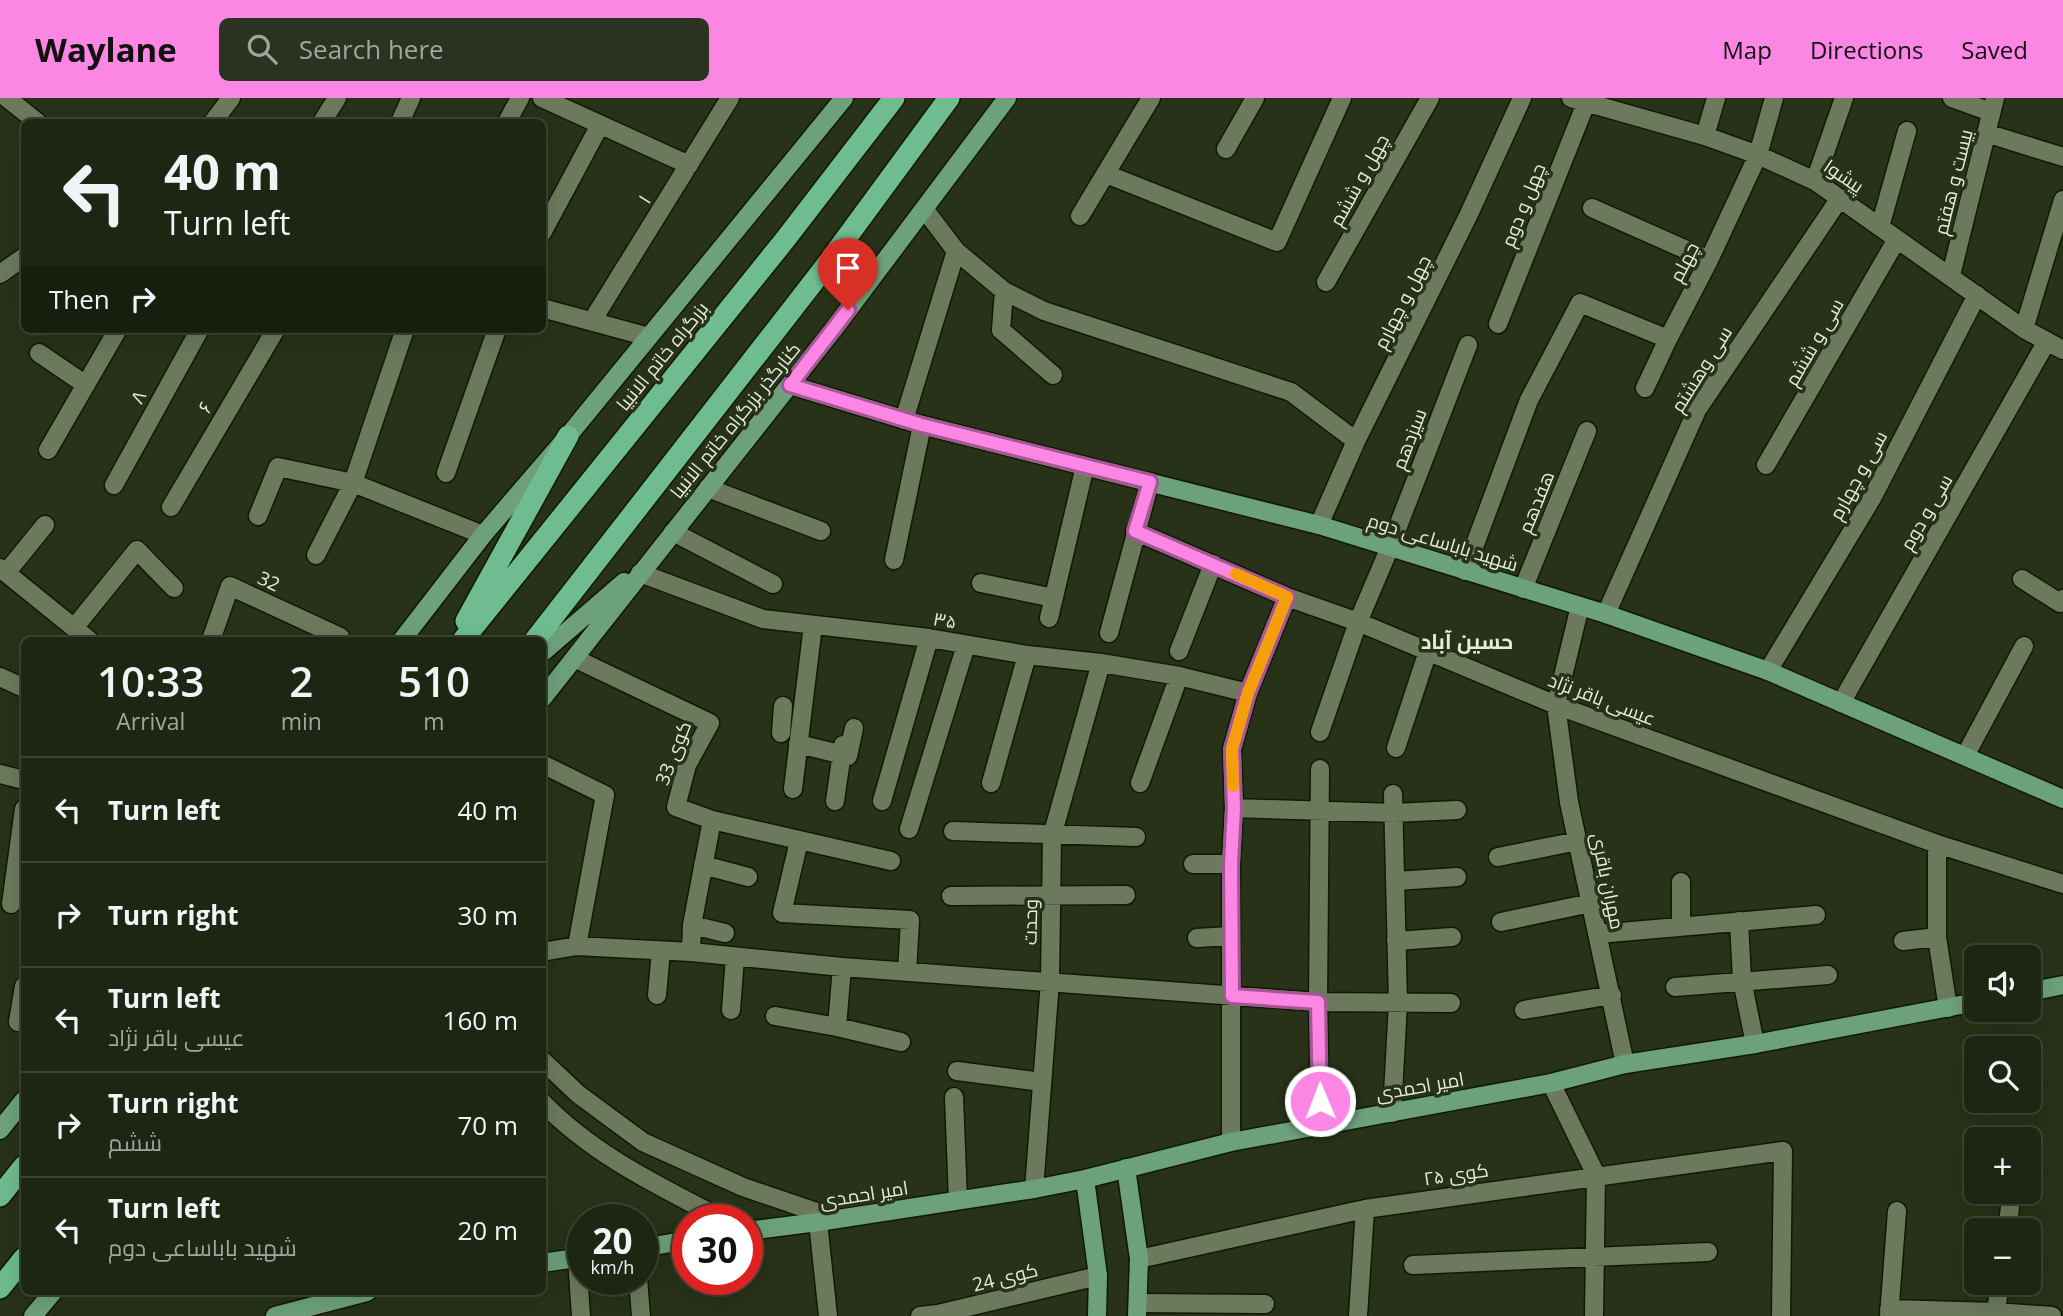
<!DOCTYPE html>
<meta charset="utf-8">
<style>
body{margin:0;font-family:"Open Sans",Cairo,sans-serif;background:#2a3220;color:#f1f3f6;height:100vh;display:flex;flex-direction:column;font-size:26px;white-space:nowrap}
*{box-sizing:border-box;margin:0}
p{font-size:23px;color:#a0a59f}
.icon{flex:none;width:38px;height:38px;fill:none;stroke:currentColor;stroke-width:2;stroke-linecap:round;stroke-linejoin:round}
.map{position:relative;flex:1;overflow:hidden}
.drawer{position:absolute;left:21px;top:539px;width:525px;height:658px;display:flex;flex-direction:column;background:#1d2612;border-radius:10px;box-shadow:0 7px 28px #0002,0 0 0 2px #3b4332}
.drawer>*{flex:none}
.guide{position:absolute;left:21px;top:21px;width:525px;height:214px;border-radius:10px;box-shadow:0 7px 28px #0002,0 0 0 2px #3b4332;background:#1d2612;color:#f1f3f6;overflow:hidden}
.buttons{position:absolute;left:1964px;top:847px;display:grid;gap:14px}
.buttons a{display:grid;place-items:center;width:77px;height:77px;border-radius:10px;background:#1d2612;box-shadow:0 7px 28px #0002,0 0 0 2px #3b4332;font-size:35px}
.speed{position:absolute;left:567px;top:1106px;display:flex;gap:14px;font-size:35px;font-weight:700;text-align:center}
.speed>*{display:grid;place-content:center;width:91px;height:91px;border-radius:50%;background:#1d2612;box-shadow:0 7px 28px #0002,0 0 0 2px #3b4332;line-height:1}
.speed small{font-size:18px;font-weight:400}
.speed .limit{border:10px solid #d22;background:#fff;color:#111}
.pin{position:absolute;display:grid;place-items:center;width:60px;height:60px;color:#fff;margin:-72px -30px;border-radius:50% 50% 50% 0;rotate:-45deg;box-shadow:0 0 7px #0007}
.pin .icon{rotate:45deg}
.me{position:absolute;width:77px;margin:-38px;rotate:359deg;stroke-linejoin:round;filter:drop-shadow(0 0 5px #0008)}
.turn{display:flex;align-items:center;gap:24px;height:147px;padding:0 28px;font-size:32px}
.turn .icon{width:91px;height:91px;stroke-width:2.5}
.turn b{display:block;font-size:49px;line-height:60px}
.then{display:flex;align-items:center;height:66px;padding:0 28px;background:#0003;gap:14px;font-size:26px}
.eta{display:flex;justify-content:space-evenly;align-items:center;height:119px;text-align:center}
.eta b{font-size:42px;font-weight:600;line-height:49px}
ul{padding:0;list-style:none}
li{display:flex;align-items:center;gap:21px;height:105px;padding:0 28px;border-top:2px solid #3b4332}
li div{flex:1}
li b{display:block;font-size:26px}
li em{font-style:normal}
header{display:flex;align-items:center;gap:42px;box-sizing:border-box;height:98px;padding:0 35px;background:#fc86e4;color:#111}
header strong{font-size:33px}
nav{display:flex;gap:38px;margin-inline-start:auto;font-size:24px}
.search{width:490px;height:63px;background:#2a3220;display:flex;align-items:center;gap:18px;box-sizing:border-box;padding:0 24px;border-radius:10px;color:#a0a59f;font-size:26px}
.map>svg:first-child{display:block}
</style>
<header>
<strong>Waylane</strong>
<div class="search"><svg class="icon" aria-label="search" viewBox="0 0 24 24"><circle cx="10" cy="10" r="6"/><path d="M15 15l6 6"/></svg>Search here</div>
<nav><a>Map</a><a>Directions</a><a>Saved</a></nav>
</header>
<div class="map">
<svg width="2063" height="1218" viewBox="0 0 2063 1218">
<rect width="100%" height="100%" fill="#273218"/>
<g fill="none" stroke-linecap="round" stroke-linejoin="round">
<defs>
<path id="minor" d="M7 0 37 24
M542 0 689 67
M1571 0 1705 38 1758 57 1815 83 2024 231 2063 252
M1952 0 1991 14
M213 24 231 0
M322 24 337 0
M400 24 411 0
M507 24 520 0
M1986 35 2063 59
M1705 38 1716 0
M1226 51 1255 0
M1106 76 1277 144 1342 0
M1815 83 1844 0
M1592 110 1709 162
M925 112 956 153 1004 193 1044 213 1291 294 1356 343
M1080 118 1151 0
M1880 129 1907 33
M542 135 600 27
M0 176 24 159
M1951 177 1995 0
M1326 184 1430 0
M1004 193 1001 232 1053 277
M542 210 649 239
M592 223 730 0
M1498 226 1588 0
M2024 231 2063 102
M39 255 86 287
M1645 290 1668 241 1709 162 1758 57 1774 0
M904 322 956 153
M48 352 118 231
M1766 367 1897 141
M446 375 497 231
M114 387 200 231
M708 390 821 433
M171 409 276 231
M258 418 278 369 353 385 483 437
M1319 427 1356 343 1469 116 1522 0
M1135 433 1287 499 1358 524 1556 607 1937 746 2063 786
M673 434 773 486
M316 457 353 385 405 231
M894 462 922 327
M0 470 89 542
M1465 473 1529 302 1580 205 1668 241
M6 475 45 427
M640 475 763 521 929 540 1027 557 1101 565 1179 578 1248 595
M2022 481 2060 505 2063 501
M981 485 1054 500
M1523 491 1587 333
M1580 508 1556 607 1569 704 1625 966
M1606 516 1697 312 1840 100
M1049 520 1085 368
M74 530 137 452 174 490
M1109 535 1150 384
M211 542 230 488 340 539V542
M1179 553 1213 466
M576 561 710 625 687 667 676 709 712 722 891 763
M1768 573 1872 400 1977 197
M0 579 24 590
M1841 605 2047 243
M1320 634 1358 524 1390 449 1468 247
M781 635 783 608
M798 646 848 658 854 630
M1396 650 1428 553
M1965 658 2024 548
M542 666 605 697 577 848
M1320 671 1318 904 1320 1027
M0 676 24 682
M991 685 1027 557
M1140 685 1179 578
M793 691 813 527
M835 703 843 647
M882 703 929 540
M1234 710 1394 715 1457 712
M909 731 966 547
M953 733 1136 739
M799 743 782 815 910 822 907 874
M1937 746V839L1948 910
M1498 759 1578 743
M1193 766H1231
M703 767 748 779
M1396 783 1457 779
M951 798 1126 797
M11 806 24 711
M1739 823 1742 882 1755 946
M1501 824 1591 805
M692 827 725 835
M1681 829V784
M1598 836 1816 817
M1197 840 1231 838
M1396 843 1452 839
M1903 843 1937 839
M542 854 577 848 691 854 842 869 1318 904 1451 905
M691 854 692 827 712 722
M1675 889 1828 877
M657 897 661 853
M731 912 735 859
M1524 912 1612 897
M775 918 837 929 901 944
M18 924 24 888
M837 929 842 869
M542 962 578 996 643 1044 743 1089 837 1121
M957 973 1042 984
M1551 985 1596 1077 1594 1218
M954 999 958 1102
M542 1004C593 1057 659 1088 724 1122
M1392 1015 1398 905 1393 696
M1231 1044V766L1234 710 1232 651 1248 595 1287 499
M1034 1091 1050 883 1052 738 1101 565
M818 1124 828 1218
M2007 1132 2012 1094
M577 1160 581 1218
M1139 1161 1365 1111 1783 1053 1781 1218
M1413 1167 1708 1154
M638 1181 641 1218
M1138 1205 1265 1206
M1889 1211 1996 1214 2052 1218
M1996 1214 2000 1185
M920 1218 938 1216 1098 1178
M1358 1218 1365 1111
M1889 1218 1897 1113"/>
<path id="major" d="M790 287 922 327 1319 427 1606 516 1768 573 2063 701
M402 542 483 437 568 338 844 0
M542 555 624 484
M542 601 833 232 1007 0
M2028 894 2063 887
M0 1032 24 1002
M1126 1070 1139 1161 1137 1218
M1085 1081 1098 1178 1097 1218
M747 1133 818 1124 1034 1091 1085 1081 1231 1044 1551 985 1625 966 1755 946 1976 904
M642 1150 688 1142
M542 1165 583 1159
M33 1218 53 1194
M275 1218 367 1194"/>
<path id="highway" d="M466 523 568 338
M463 542 784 143 894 0
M535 542 825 169 949 0
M0 1098 24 1068
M0 1190 24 1160"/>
</defs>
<use href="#minor" stroke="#101a02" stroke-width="21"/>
<use href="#major" stroke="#101a02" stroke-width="21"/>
<use href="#highway" stroke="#101a02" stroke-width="24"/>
<use href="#minor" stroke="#6c795c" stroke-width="18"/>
<use href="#major" stroke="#6da17b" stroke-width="18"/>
<use href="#highway" stroke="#6ebc8f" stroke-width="21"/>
</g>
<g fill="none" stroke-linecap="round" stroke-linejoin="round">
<defs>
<path id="route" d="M848 212 790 287 922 327 1150 384 1135 433 1287 499 1248 595 1232 651 1234 710 1231 766 1232 898 1318 904 1320 1003"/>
</defs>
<use href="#route" stroke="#a45794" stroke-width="18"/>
<use href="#route" stroke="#fc86e4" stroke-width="12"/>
<path stroke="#f59e0b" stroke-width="12" d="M1233 688 1232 651 1248 595 1287 499 1236 476"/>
</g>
<g text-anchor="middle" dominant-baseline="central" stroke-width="7" stroke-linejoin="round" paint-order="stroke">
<g font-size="19" fill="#e6eddd" stroke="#273218">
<text transform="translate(1844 78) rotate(34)">پیشوا</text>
<text transform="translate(1359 82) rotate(-61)">چهل و ششم</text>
<text transform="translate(1953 84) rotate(-76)">بیست و هفتم</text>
<text transform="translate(644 101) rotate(-58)">۱</text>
<text transform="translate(1523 107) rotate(-68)">چهل و دوم</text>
<text transform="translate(1684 164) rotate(-63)">چهلم</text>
<text transform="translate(1402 204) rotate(-63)">چهل و چهارم</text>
<text transform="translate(1814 244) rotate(-60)">سی و ششم</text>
<text transform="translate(662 258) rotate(-51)">بزرگراه خاتم الانبیا</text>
<text transform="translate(1701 271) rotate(-58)">سی وهشتم</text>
<text transform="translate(138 299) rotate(-61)">۸</text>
<text transform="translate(205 309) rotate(-60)">۶</text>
<text transform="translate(735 322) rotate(-51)">کنارگذر بزرگراه خاتم الانبیا</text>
<text transform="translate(1409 341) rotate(-69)">سیزدهم</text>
<text transform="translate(1858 377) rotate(-61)">سی و چهارم</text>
<text transform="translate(1536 404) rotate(-68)">هفدهم</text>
<text transform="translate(1926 414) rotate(-60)">سی و دوم</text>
<text transform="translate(1443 444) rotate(17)">شهید باباساعی دوم</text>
<text transform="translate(269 483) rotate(25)">32</text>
<text transform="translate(945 522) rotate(10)">۳۵</text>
<text transform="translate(1602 601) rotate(21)">عیسی باقر نژاد</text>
<text transform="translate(673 655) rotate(-69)">کوی 33</text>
<text transform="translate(1608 783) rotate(78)">مهران باقری</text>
<text transform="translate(1030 824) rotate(-89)">وحدت</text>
<text transform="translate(1420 988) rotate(-10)">امیر احمدی</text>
<text transform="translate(1456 1076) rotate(-8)">کوی ۲۵</text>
<text transform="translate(864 1096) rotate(-9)">امیر احمدی</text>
<text transform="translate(1005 1179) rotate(-14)">کوی 24</text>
</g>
<g font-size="21" font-weight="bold" fill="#e6eddd" stroke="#273218">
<text x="1467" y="543">حسین آباد</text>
</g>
</g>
</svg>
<div class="buttons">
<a><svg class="icon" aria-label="sound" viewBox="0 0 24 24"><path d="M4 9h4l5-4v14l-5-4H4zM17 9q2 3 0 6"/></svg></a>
<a><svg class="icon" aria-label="search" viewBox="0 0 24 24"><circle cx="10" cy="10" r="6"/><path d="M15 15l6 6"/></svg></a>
<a>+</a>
<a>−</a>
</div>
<div class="speed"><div>20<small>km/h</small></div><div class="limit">30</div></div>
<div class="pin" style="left:848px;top:212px;background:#d93025"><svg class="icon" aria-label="arrive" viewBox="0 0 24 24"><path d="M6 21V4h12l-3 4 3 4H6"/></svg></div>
<svg class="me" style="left:1320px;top:1003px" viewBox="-20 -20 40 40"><circle r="17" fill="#fc86e4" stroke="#fff" stroke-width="3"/><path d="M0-11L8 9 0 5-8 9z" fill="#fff"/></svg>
<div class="guide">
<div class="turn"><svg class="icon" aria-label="left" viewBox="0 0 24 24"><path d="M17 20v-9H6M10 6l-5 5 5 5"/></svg><div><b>40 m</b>Turn left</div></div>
<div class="then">Then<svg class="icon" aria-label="right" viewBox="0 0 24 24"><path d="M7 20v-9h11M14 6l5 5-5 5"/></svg></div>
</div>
<section class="drawer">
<div class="eta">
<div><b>10:33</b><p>Arrival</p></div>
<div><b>2</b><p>min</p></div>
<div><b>510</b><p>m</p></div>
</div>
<ul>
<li><svg class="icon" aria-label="left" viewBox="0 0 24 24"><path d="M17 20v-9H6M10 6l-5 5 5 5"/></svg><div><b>Turn left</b></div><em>40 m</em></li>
<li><svg class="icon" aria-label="right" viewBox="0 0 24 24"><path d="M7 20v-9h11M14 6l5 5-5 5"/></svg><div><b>Turn right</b></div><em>30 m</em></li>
<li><svg class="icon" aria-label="left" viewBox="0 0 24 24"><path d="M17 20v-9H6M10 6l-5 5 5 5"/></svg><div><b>Turn left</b><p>عیسی باقر نژاد</p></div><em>160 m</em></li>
<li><svg class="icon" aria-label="right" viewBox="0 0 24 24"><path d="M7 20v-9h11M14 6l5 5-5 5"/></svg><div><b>Turn right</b><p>ششم</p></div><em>70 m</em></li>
<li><svg class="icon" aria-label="left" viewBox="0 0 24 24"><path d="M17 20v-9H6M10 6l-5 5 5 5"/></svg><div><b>Turn left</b><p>شهید باباساعی دوم</p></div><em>20 m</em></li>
</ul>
</section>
</div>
